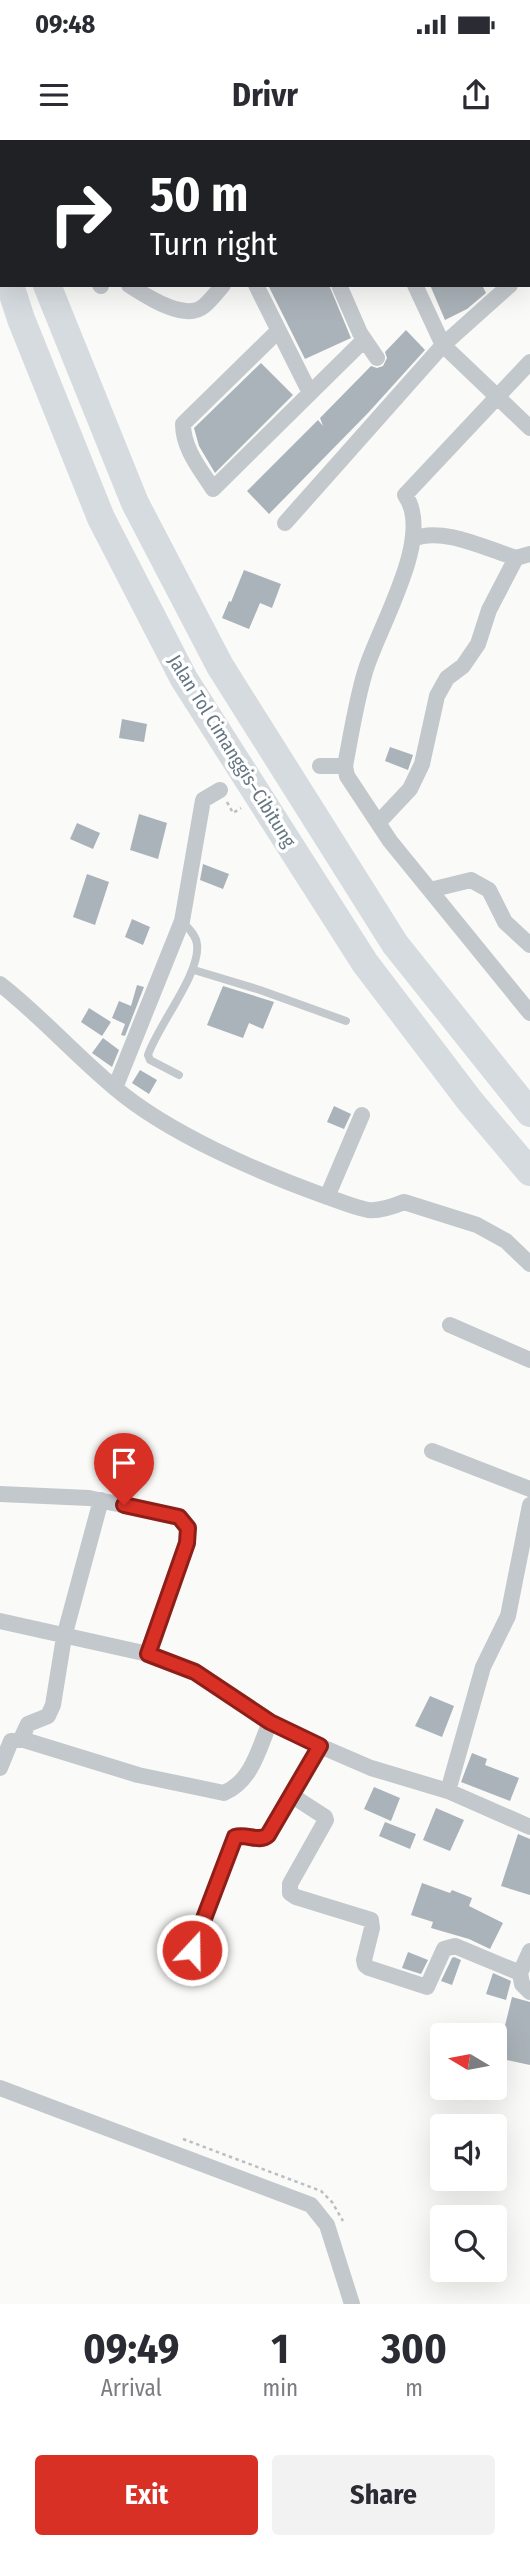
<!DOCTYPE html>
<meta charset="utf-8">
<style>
body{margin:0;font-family:"Fira Sans Condensed",sans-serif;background:#f2f2f3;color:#2b2b33;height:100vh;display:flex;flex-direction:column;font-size:26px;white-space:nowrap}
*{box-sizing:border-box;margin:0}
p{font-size:23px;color:#7c7c81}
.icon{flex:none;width:38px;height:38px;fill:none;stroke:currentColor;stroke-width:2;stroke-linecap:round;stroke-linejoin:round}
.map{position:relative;height:2164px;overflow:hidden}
.side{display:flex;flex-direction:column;background:#fff;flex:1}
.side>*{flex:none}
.guide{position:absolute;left:0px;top:0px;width:530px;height:147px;box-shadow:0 7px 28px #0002;background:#202124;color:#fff;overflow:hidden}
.needle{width:46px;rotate:280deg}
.controls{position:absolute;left:430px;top:1883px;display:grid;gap:14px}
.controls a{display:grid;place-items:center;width:77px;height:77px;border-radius:7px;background:#fff;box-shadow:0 7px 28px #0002;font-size:35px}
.pin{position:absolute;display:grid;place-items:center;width:60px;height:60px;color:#fff;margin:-72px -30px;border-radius:50% 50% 50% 0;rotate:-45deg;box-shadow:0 0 7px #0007}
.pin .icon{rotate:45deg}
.me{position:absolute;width:77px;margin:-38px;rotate:21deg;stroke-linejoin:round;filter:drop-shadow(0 0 5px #0008)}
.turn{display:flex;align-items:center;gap:24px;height:147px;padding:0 35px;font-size:32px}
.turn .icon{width:91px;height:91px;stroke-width:2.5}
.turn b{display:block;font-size:49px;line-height:60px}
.eta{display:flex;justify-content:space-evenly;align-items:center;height:119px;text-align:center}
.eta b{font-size:42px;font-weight:700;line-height:49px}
.action{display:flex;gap:14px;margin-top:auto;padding:14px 35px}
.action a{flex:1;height:80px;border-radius:7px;background:#d93025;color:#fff;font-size:28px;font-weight:700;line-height:80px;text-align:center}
.action a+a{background:#f2f2f3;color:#2b2b33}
.status{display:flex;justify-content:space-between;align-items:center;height:49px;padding:0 35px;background:#fff;direction:ltr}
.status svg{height:19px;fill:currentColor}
header{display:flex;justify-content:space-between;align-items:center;height:91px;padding:0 35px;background:#fff;font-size:32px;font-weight:700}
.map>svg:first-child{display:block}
</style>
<div class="status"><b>09:48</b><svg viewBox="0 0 49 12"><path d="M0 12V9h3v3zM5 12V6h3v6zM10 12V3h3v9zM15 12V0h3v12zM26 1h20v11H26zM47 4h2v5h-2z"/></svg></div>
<header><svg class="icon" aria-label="menu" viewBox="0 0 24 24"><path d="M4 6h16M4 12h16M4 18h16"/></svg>Drivr<svg class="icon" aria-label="share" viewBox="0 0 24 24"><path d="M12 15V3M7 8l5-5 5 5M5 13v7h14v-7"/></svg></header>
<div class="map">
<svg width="530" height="2164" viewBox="0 0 530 2164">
<rect width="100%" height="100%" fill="#fafaf8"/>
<path fill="#aab3b9" d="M268 145H329L351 198 305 219Z
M430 145H482L486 153 467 169 445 180Z
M406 190 425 210 368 273 269 374 247 351 318 280 323 286 320 278 371 226 377 228 383 226 387 218 385 212Z
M261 223 293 255 215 333 199 306 194 288Z
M244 430 281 444 272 468 260 463 249 489 222 478 229 461 231 462Z
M122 579 147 584 144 602 119 598Z
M390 607 413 615 408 630 385 621Z
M139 674 167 683 158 719 130 710Z
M77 683 100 693 93 709 70 699Z
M203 724 229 734 223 749 200 740Z
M87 734 109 742 95 785 73 777Z
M132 779 150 787 143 805 125 797Z
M137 845 144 847 125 896 121 895 125 884 112 878 119 861 131 866Z
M223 846 274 862 263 889 249 883 243 898 207 885Z
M89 868 111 882 102 896 81 882Z
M103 898 119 910 112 927 92 913Z
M140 930 157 940 149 954 132 943Z
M334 966 351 974 344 989 327 982Z
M430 1556 454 1566 442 1597 415 1586Z
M472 1613 487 1619 485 1625 519 1638 510 1661 461 1642Z
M374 1647 400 1658 391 1681 364 1669Z
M436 1668 464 1680 450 1711 423 1700Z
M385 1682 416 1694 410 1709 379 1696Z
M518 1694 530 1699V1755L501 1746Z
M422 1743 450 1753 452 1750 472 1758 469 1766 503 1783 490 1809 469 1799 431 1788 433 1782 411 1775Z
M408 1812 428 1820 421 1834 402 1828Z
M454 1817 461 1820 452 1845 441 1841 452 1818Z
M493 1833 511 1841 506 1860 486 1854Z
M512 1857 530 1862V1925L497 1918Z"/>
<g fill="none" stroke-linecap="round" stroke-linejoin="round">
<path stroke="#bbbfc2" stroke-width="2.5" stroke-dasharray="3.5 3.5" stroke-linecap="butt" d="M227 662 233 673 241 668
M183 1999 321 2051 332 2062 343 2081"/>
<path stroke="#c3c8cc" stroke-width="8" d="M194 830 260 850 346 881
M179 935 150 920 148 915C158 885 201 833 197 804 196 795 188 788 182 781"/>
<path stroke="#c3c8cc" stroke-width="16" d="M60 0V2
M348 0 349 2
M431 0 432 2
M510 0V2
M528 48 530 52
M528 128 530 126
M100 145 101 146
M129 145C148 157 185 182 204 166 211 160 217 152 223 145
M256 145 310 253
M339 145 360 193 377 218
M415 145 443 205 530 288
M278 191 183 284C183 309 201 330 213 349L364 200
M530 222 405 355C435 397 378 487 365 532 356 562 351 595 345 626L347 636 390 701 530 873
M285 383 443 205 510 145
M413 399C442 386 487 409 516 418
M320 626H345
M378 683 410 649 422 624 437 556 447 538 463 526 478 504 489 470 516 418 530 414
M430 750 471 740 489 750 505 782 530 805
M0 844C41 876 75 915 115 948 168 993 256 1031 322 1055 337 1060 352 1067 368 1070 380 1071 392 1067 404 1062L477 1085 506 1101 530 1124
M115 948 182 781 203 660 220 650
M327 1057 362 975
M450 1185 530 1220
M432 1311 530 1349
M0 1354 89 1358 179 1377C189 1385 188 1392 187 1403L148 1514
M0 1481 148 1514 195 1532 270 1582 320 1606 371 1628 448 1651 530 1687
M21 1599 28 1584 48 1576 53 1565 64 1497 101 1360
M0 1628 11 1601 21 1599 138 1635 224 1653C252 1641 259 1608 270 1582
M448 1651 483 1527 508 1476 530 1365
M291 1655 325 1677 326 1680 290 1744V1753L296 1757 371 1780 372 1788 364 1820 365 1825 369 1828 427 1847 444 1809 455 1806 520 1833 522 1844 530 1852
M183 1833 235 1697C247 1693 259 1703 269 1695L320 1606
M520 1833 530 1811
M0 1948 311 2065 327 2085 352 2164"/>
<path stroke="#d6dbdf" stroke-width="28" d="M1 0 2 4
M0 114 2 120
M10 145 21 179 101 378 184 539 365 823 470 961 530 1032
M47 145 135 363 220 526 395 804 530 973"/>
</g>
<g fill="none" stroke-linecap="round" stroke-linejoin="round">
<defs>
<path id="route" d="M124 1365 179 1377 188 1388 187 1403 148 1514 195 1532 270 1582 320 1606 268 1695C259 1703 246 1693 235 1697L192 1810"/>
</defs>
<use href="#route" stroke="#8d1f18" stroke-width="18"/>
<use href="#route" stroke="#d93025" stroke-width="12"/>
</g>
<g text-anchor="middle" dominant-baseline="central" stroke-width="7" stroke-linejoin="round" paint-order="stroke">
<g font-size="19" fill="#657683" stroke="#fff">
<text transform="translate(232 611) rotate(58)">Jalan Tol Cimanggis–Cibitung</text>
</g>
</g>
</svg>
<div class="controls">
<a><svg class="needle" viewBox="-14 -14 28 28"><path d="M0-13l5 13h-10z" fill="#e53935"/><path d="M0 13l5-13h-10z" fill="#7c7c81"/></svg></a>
<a><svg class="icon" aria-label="sound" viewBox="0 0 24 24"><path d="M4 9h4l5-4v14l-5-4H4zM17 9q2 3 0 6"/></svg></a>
<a><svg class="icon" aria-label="search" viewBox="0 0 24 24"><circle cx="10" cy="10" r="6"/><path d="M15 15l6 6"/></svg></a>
</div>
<div class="pin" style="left:124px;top:1365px;background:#d93025"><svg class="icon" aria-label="arrive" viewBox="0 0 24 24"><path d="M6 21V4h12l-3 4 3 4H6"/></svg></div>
<svg class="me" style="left:192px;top:1810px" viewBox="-20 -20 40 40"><circle r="17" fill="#d93025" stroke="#fff" stroke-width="3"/><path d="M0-11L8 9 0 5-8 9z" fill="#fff"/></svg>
<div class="guide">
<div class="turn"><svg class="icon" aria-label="right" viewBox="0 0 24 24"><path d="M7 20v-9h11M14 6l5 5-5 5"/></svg><div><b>50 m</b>Turn right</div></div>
</div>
</div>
<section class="side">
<div class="eta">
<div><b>09:49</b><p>Arrival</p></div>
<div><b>1</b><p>min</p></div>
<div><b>300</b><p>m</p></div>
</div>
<div class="action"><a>Exit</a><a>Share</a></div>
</section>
